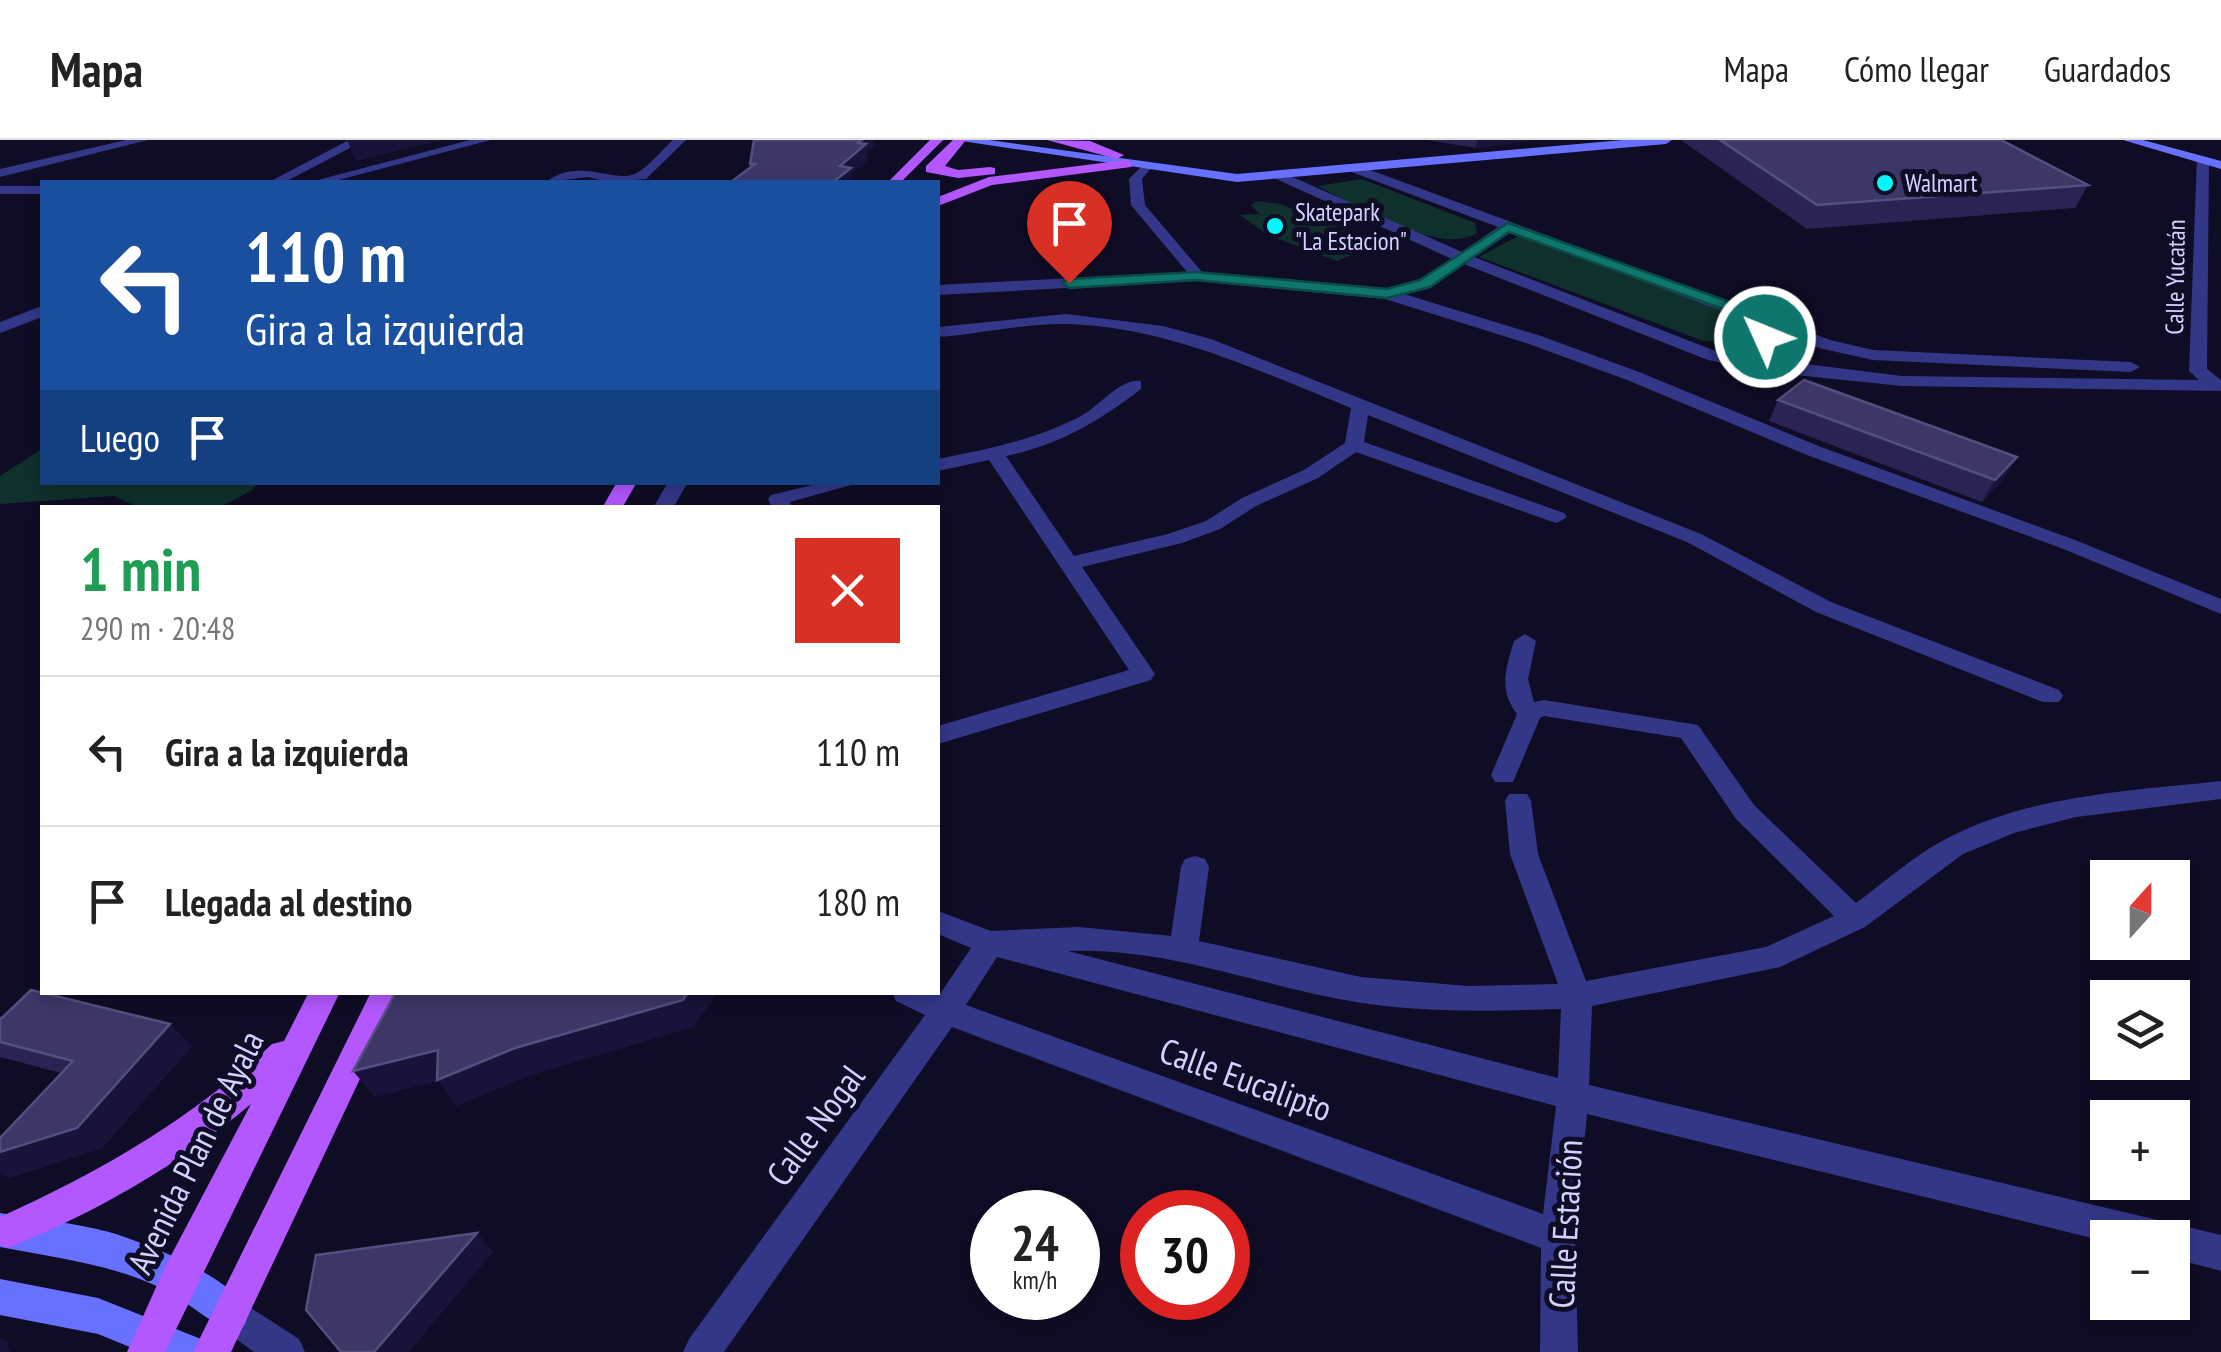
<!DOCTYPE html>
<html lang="es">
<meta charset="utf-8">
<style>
body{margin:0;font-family:"PT Sans Narrow",sans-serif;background:#f2f2f2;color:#222;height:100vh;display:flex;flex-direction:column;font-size:38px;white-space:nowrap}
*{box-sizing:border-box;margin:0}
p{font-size:32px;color:#767676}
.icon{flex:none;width:55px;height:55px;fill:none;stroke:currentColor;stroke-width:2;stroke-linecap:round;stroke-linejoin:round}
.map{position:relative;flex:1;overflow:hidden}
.sheet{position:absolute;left:40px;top:365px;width:900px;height:490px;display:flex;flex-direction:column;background:#fff;border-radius:0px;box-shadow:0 5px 15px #0003}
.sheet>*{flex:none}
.banner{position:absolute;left:40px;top:40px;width:900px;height:305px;border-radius:0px;box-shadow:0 5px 15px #0003;background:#1a4fa0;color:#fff;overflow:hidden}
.needle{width:65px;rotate:21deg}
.controls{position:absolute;left:2090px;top:720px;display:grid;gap:20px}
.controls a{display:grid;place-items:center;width:100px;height:100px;border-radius:0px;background:#fff;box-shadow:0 5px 15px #0003;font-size:50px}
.speed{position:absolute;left:970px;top:1050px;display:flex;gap:20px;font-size:50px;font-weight:700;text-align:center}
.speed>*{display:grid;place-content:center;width:130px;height:130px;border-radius:50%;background:#fff;box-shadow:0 5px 15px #0003;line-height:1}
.speed small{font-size:25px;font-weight:400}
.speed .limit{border:15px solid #d22;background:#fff;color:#111}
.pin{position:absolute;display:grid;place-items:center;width:85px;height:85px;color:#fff;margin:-102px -42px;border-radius:50% 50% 50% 0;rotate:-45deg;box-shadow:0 0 10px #0007}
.pin .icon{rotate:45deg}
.me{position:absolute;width:110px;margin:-55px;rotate:314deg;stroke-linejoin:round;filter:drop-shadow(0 0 8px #0008)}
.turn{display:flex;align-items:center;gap:35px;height:210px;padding:0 40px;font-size:45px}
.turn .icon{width:130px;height:130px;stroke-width:2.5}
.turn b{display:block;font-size:70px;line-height:85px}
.then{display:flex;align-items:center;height:95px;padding:0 40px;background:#0003;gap:20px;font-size:38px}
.round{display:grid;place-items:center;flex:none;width:105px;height:105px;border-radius:0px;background:#f2f2f2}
.headline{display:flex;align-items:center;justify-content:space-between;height:170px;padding:0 40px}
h1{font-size:60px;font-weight:600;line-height:75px;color:#1e9e55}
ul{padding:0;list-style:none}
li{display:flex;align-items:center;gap:30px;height:150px;padding:0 40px;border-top:2px solid #e0e0e0}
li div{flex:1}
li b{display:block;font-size:38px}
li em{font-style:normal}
header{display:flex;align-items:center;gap:60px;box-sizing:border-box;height:140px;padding:0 50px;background:#fff;border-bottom:2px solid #e0e0e0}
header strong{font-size:48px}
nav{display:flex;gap:55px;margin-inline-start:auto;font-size:35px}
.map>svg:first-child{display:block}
</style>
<header>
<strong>Mapa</strong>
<nav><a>Mapa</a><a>Cómo llegar</a><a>Guardados</a></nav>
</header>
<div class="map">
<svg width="2221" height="1212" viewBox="0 0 2221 1212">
<rect width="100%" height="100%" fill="#0f0c25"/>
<path fill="#0f302c" d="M1362 39 1475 83 1477 93C1438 117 1354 64 1317 46Z
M1257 61 1280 64 1380 103 1337 121 1268 95 1240 75 1260 74 1251 65Z
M1518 96 1737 175 1753 185 1756 195 1730 204 1701 200 1479 117Z
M42 309V342L258 343 252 350 221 367H137L114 356 0 364V336Z"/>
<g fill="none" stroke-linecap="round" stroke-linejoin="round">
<path fill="#333788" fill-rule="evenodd" d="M126 0H148L0 37V29Z
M349 0H365L285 42H269Z
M470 0H491L331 42H310Z
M673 0H686L646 39 608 42 588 37 546 42C580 16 615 45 637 33 650 25 662 10 673 0Z
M2197 17 2209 20 2207 229 2221 240V251L1902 246 1775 233 1708 220 1464 124 1431 147 1404 154 1541 196 1639 232 1821 307 2075 400 2221 459V474L2061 408 1807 315 1627 240 1529 204 1385 159 1196 141 938 155V145L1187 132 1131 65 1129 39 1145 23 1152 27 1142 39 1145 65 1202 132 1387 149 1419 141 1452 119 1274 38 1272 35 1279 31 1462 112 1498 87 1349 31V25L1354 24 1830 200 1873 210 2131 222 2140 227 2131 232 1873 220 1819 208 1772 190 1766 211 1741 216 1902 236 2199 240 2189 231ZM1511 92 1757 184 1752 204 1718 212 1474 117Z
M0 46H42V54H0Z
M42 166V177L0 193V182Z
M1066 174 1163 186 1211 199 1701 394 1831 462 2059 550 2063 556 2059 562H2043L1816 472 1687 402 1368 275 1364 302 1564 373 1567 377 1557 383 1550 381 1356 312 1318 338 1256 366 1220 389 1182 403 1082 427 1155 534 1151 540 938 604V586L1129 530 989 320 938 331V319C988 309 1035 300 1081 276 1100 266 1120 238 1141 241V249C1098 282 1059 305 1006 316L1074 416 1168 394 1206 381 1242 358 1304 330 1345 303 1351 268C1259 231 1168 187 1067 184 1024 183 980 194 938 197V187Z
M668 342H688L673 368H653Z
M825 342H862L790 362 792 368H772L768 359 771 355Z
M1525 494 1536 501 1528 539 1534 562 1544 560 1698 585 1754 665 1856 763C1885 742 1913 716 1944 700 2027 655 2129 651 2221 641V659L2076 677 2014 693 1963 714 1865 787 1780 827 1592 866 1589 945 2221 1095V1131L2172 1118V1098H2108V1102L1587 974 1575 1097 1578 1212H1540L1541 1108 952 887 724 1212H683L689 1199 925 875 896 861 892 852 940 854 971 808 938 794V771L991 791 1079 787 1171 796 1181 727 1185 719 1195 716 1205 719 1209 727 1199 801 1361 837 1468 846 1558 844 1510 714 1505 661 1509 654H1527L1531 661 1538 714 1586 841 1766 807 1834 776 1736 679 1681 598 1544 576 1540 578 1513 642H1495L1491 635 1517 574C1498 550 1506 528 1514 501ZM1068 811C1170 807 1264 848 1362 863 1428 873 1495 871 1561 869L1558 938ZM997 817 1556 966 1543 1074 966 865Z
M231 1155 299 1199 305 1212H254L218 1186 213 1173 218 1160Z"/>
<path fill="#6870ff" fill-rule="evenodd" d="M955 0H989L1237 34 1623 0H1672L1666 4 1237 42Z
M2123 0H2143L2221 21V29Z
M0 1073C36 1079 74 1083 109 1092 146 1103 234 1137 249 1173L244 1186 231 1191C207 1181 188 1162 165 1150 113 1124 56 1118 0 1107Z
M0 1139 98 1158 201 1199 207 1212H142L98 1194 0 1175Z"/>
<path fill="#b358ff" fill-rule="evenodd" d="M930 0H943L901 42H888Z
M953 0H966L945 26 958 30 990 27 995 28V34L958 38 926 32V26Z
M1047 0 1090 1 1124 15 1117 19Z
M1126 20 1133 24 1131 27 992 45 938 66V57L989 37Z
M617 342H637L622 368H602Z
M309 852H340L165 1212H127L166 1125 251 964C179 1025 95 1073 8 1108L0 1105V1077C100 1032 191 979 272 904L284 901Z
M371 852H401L231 1212H193Z"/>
</g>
<path fill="#2a2455" d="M1427 0H1534L1476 8Z
M1681 0H2001L2088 45 2075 68 1807 89Z
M1778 260 2004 339 1982 362 1769 281Z
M0 878 192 906 102 1008 9 1038 0 1031V998L61 933 0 917Z"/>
<path fill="#17133a" d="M347 0H442L356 21Z
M862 0H874L875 6 867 12 868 20 852 34 853 42H833L840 26Z
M1477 0H1534L1476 8Z
M2017 317 2004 339 1982 362 1995 340Z
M688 852H718L694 887 532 935 456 966 438 941 375 957 353 931 438 910 515 908Z
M170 884 192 906 102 1008 9 1038 0 1031V1012Z
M477 1093 493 1112 409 1212H374Z
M0 1198 7 1202 10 1212H0Z"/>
<path fill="#3c3767" stroke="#534f7f" stroke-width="2.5" d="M754 0H862L858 3 866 4 840 26 851 28 833 42H731L755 24H750Z
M1720 0H2001L2088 45 1817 65Z
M1804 240 2017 317 1995 340 1778 260Z
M31 850 170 884 77 988 0 1012V998L73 921 0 902V878H2Z
M396 852H688L683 860 515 908 437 940 438 910 353 931Z
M477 1093 374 1212H341L306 1170 316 1115Z"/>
<path fill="#0f766e" stroke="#0a4d48" stroke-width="2.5" d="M1508 83 1772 177 1773 197 1760 200 1759 182 1509 92 1430 147 1387 158 1196 140 1069 148 1062 143 1069 139 1196 132 1387 149 1420 140Z"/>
<g fill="#00f7fc" stroke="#0f0c25" stroke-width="4">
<circle cx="1885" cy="43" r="10"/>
<circle cx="1275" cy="86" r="10"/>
</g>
<g text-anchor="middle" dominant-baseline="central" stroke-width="10" stroke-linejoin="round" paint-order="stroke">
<g font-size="25" fill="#d2d1ff" stroke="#0f0c25" text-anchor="start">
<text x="1905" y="43">Walmart</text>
<text x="1295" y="72">Skatepark<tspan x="1295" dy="29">"La Estacion"</tspan></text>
</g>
<g font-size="25" fill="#d2d1ff" stroke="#0f0c25">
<text transform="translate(2175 137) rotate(-89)">Calle Yucatán</text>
</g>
<g font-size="35" fill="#d2d1ff" stroke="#0f0c25">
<text transform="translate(1246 939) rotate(20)">Calle Eucalipto</text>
<text transform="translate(815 985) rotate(-54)">Calle Nogal</text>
<text transform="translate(195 1012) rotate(-64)">Avenida Plan de Ayala</text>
<text transform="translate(1565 1084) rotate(-87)">Calle Estación</text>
</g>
</g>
</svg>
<div class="controls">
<a><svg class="needle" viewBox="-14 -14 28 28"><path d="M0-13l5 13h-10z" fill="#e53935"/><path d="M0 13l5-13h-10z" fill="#767676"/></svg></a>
<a><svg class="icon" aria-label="layers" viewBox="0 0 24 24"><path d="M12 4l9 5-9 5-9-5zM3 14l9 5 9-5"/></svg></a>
<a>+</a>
<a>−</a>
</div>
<div class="speed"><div>24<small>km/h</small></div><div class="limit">30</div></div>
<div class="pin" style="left:1069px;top:143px;background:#d93025"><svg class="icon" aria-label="arrive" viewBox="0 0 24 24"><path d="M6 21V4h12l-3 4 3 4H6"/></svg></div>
<svg class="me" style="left:1765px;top:197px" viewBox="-20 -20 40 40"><circle r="17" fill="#0f766e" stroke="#fff" stroke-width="3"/><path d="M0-11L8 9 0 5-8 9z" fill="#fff"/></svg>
<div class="banner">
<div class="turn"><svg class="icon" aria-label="left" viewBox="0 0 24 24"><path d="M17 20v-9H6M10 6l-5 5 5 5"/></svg><div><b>110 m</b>Gira a la izquierda</div></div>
<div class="then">Luego<svg class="icon" aria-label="arrive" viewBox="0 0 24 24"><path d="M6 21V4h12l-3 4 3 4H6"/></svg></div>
</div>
<section class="sheet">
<div class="headline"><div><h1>1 min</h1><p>290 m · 20:48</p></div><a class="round" style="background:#d93025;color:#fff"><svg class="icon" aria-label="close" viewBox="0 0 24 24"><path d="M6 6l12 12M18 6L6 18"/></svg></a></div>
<ul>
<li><svg class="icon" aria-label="left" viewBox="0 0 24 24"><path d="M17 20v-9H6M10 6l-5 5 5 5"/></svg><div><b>Gira a la izquierda</b></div><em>110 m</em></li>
<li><svg class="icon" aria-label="arrive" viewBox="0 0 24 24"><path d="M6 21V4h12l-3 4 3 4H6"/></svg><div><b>Llegada al destino</b></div><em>180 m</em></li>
</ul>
</section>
</div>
